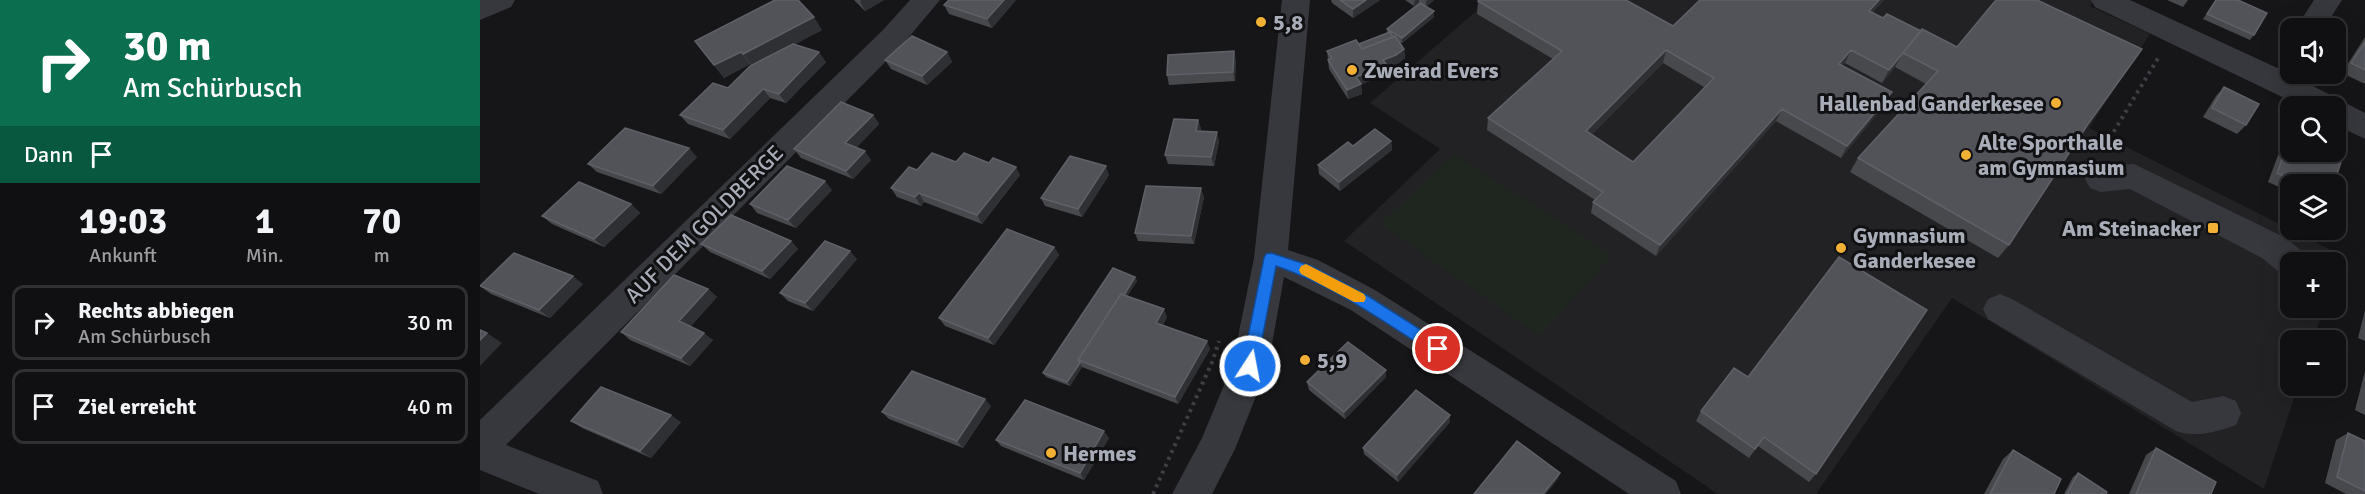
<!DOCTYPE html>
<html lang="de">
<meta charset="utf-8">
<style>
body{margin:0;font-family:Signika,sans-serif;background:#19191b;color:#f1f3f6;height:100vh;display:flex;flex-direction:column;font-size:22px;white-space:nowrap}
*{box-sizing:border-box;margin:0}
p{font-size:20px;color:#9c9d9f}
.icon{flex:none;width:33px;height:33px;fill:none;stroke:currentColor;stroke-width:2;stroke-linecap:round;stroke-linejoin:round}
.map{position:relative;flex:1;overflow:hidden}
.sheet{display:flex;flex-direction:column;background:#101012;width:480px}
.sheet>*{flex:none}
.banner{background:#0b6e4f;color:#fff;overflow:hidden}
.controls{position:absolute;left:1800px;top:18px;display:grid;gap:12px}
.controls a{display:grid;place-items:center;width:66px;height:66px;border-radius:12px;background:#101012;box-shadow:0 6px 24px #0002,0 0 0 2px #303032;font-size:30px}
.pin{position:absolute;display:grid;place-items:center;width:51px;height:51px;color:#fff;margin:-26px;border:3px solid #fff;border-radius:50%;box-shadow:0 2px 6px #0007}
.me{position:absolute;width:66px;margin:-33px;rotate:11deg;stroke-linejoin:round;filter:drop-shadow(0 0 4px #0008)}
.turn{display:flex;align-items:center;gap:21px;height:126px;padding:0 24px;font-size:27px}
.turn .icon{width:78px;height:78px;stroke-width:2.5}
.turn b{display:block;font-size:42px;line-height:51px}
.then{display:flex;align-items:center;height:57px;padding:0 24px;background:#0003;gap:12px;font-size:22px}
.eta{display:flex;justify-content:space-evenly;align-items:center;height:102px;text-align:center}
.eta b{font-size:36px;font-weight:700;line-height:42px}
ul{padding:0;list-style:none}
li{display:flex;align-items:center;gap:18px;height:75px;margin:0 12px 9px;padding:0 12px;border:3px solid #303032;border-radius:12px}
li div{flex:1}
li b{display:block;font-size:22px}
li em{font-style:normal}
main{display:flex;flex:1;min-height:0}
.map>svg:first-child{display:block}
</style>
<main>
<section class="sheet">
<div class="banner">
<div class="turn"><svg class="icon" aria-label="right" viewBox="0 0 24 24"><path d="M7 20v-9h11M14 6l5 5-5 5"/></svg><div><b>30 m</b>Am Schürbusch</div></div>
<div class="then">Dann<svg class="icon" aria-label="arrive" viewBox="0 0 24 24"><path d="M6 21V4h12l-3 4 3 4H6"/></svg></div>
</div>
<div class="eta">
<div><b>19:03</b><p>Ankunft</p></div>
<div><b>1</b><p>Min.</p></div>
<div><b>70</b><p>m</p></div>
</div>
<ul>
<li><svg class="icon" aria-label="right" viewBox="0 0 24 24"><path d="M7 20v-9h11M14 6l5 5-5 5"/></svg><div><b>Rechts abbiegen</b><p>Am Schürbusch</p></div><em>30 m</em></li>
<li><svg class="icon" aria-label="arrive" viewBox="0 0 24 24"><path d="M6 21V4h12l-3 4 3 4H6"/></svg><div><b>Ziel erreicht</b></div><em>40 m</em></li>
</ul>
</section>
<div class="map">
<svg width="1885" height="494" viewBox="0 0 1885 494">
<rect width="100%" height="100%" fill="#161618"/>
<path fill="#222225" d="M1009 0H1614L1610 6 1670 34 1609 128 1861 255 1856 272V262H1810V308H1844L1833 340H1810V386H1818L1784 489 1472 298 1336 494H1238L864 241 960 149 890 103Z"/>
<path fill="#1e261f" d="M974 154 1132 255 1060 336 900 224Z"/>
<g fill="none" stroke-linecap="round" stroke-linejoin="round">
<path stroke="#3d3f44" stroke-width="4" stroke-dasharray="3 4.5" stroke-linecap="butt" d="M1622 151 1680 55
M673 494 733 360 739 341"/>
<path fill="#37383d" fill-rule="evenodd" d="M0 0H35L31 7 0 20Z
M430 0H460L423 44 26 445 118 481 123 494H59L0 470V420L403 30Z
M802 0H830L808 250 838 260 895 290 1196 481 1201 494H1149L871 310 804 277 788 366 755 449 732 494H692L722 438 752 366 774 258Z
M1611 0H1650L1806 72 1885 113V139L1856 125V106H1821L1615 7Z
M1834 0H1862L1844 28H1816Z
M1654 164 1806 238 1823 252 1827 262H1810V276L1799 272 1782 258 1650 189 1621 192 1610 188 1605 179 1610 170 1621 166Z
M1520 294 1532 299 1712 402 1743 396 1756 401 1761 413 1756 425C1737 432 1715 438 1696 431L1508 319 1503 309 1508 299Z"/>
</g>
<path fill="#47494d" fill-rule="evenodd" d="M374 0H404L385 11Z
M536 0 512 28 469 14 464 5Z
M851 0H900L873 18 852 3Z
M925 0H954L946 7 939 2 934 6Z
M1220 0H1404L1392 13 1608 124 1529 245 1518 258 1370 172 1378 158 1446 84 1415 67 1402 83 1365 63 1362 66 1405 104 1361 158 1296 121 1176 256 1111 213 1113 202 1115 200 1007 130 1008 118 1073 59 997 14 998 1 1193 26ZM1183 63 1224 87 1153 162 1112 134Z
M1687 0H1708L1703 7Z
M1736 0H1758L1774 35 1770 40 1723 19Z
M954 17 922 43 920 42 924 49 925 58 916 65 906 68 907 73 903 76 881 84 882 94 868 99 849 69 847 51 879 44 907 33V29Z
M342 30 315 44 346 62 306 103 290 98 250 139 208 124 200 115 248 88 271 65 270 64 244 78 215 41Z
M1885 37V84L1862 73Z
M467 52 472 62 447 85 411 69 405 60Z
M756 60 755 81 689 85 687 75Z
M1744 87 1766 125 1757 134 1723 117 1736 96Z
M393 115 399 124 376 148 391 160 373 179 321 158 314 149Z
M718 120 721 129 720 132 739 141 734 166 688 164 685 155Z
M1810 130V152L1854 184H1810V192L1788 182 1806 134Z
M911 141 912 150 860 191 839 174 838 165 873 146Z
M217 157 181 194 117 172 108 164Z
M476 162 540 175 502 224 444 202 441 206 417 197 411 188 437 170Z
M629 175 602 217 565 206 561 198Z
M352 190 316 228 277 213 270 204Z
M724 197 714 244 658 241 655 233Z
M151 204 160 213 124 247 72 224 62 216Z
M311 241 318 249 290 279 230 252 221 244Z
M574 247 579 255 514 345 465 326 459 318Z
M377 259 333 311 308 301 300 293Z
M655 277 657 281 647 296 687 317 683 325 730 349 698 404 602 367 590 386 566 377 563 373Z
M103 284 70 318 11 294 0 286Z
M228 289 237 297 210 327 233 340 210 366 150 340 141 332Z
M1885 310V341L1878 338Z
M1885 371V415L1875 410Z
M906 377 865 419 829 390 827 382Z
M1268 377 1336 474 1329 482 1278 446 1269 458 1216 421 1221 411Z
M511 406 483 448 409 419 402 412Z
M91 421 201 422 171 458 102 428Z
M970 422 918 482 884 454 883 448Z
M1868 433 1885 441V494H1866L1845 483 1856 440Z
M629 438 604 480 521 446 516 440Z
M1676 448 1731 494H1649L1666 455Z
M1533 450 1574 494H1504L1523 459Z
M1598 473 1626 494H1584L1593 477Z"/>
<path fill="#2f3033" d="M382 0H404L385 11 380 1Z
M524 0H536L512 28 507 19Z
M886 0H900L873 18V9Z
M936 0H939V2L934 6V1Z
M948 0H954L946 7V1Z
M1399 0H1404L1383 24 1389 11Z
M954 11V17L922 43V38Z
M334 17 342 30 273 67 263 54Z
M924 49 925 58 916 65 906 68 907 73 903 76 877 86 876 77Z
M1186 50 1183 63 1104 143 1106 131Z
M1371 50 1365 63 1353 76 1359 64Z
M754 51 756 60 755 81 753 72Z
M261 52 270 64 244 78 234 65Z
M339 52 346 62 306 103 299 94Z
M467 52 472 62 447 85 442 76Z
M1422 55 1415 67 1402 83 1409 70Z
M881 84 882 94 868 99 867 90Z
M283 89 290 98 250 139 243 130Z
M1412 92 1405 104 1361 158 1367 146Z
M1302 109 1296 121 1176 256 1180 245Z
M393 115 399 124 372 152 365 143Z
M718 120 721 129 718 140 716 131Z
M737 132 739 141 734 166 731 157Z
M911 141 912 150 860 191 859 182Z
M209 148 217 157 181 194 173 186Z
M385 151 391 160 373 179 366 171Z
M626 166 629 175 602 217 598 209Z
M536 167 540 175 502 224 497 215Z
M345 181 352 190 316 228 308 220Z
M721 188 724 197 714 244 711 236Z
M439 193 444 202 441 206 435 197Z
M151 204 160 213 124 247 114 239Z
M311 241 318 249 290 279 282 271Z
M574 247 579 255 514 345 508 338Z
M370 251 377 259 333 311 325 303Z
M93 276 103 284 70 318 59 310Z
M655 277 657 281 605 363 601 361Z
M228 289 237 297 208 329 199 321Z
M684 309 687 317 680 330 676 323Z
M7 333 22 343 0 366V340Z
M224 333 233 340 210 366 201 358Z
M727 341 730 349 698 404 695 397Z
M600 363 602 367 590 386 587 382Z
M906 370V377L865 419 864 412Z
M505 399 511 406 483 448 477 441Z
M191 415 201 422 171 458 160 451Z
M970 415V422L918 482 917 475Z
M624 431 629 438 604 480 600 473Z
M1080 473 1078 479 1066 494H1063Z"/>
<path fill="#525359" stroke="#5f6168" stroke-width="1.5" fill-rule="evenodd" d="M295 0H318L334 17 263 54 261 52 234 65 215 41Z
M469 0H524L507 19 464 5Z
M860 0H886L873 9Z
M999 0H1146L1193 26 1220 0H1399L1389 11 1403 18 1407 14 1441 31 1409 70 1371 50 1359 64 1412 92 1367 146 1302 109 1180 245 1113 202 1123 192 1008 118 1082 51 998 1ZM1186 50 1234 78 1153 162 1106 131Z
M1516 0H1557L1662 49 1608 124 1529 245 1378 158 1458 71 1423 53 1442 29 1477 47Z
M1736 0H1758L1787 13 1774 35 1727 14Z
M940 3 954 11 922 38 907 29Z
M910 32 913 37 882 49 879 44Z
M432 36 467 52 442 76 405 60Z
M915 36 924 49 916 55 903 60 906 64 902 67 876 77 881 84 867 90 848 60 852 58 847 51 876 40 882 49Z
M1885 42V70L1871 63Z
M313 44 339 52 299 94 283 89 243 130 200 115 233 83 248 88 270 66Z
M754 51 753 72 687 75 688 55Z
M1744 87 1779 104 1766 125 1732 108Z
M361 102 393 115 365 143 385 151 366 171 314 149Z
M694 119 718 120 716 131 737 132 731 157 685 155Z
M145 128 209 148 173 186 108 164Z
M895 129 911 141 859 182 838 165 868 142 873 146Z
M1810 138V152H1856V142L1866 146 1854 184H1822L1797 173Z
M452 153 476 162 484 153 509 163 513 158 536 167 497 215 439 193 435 197 411 188 429 167 437 170Z
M590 156 626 166 598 209 561 198Z
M307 166 345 181 308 220 270 204Z
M99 182 151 204 114 239 62 216Z
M666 186 721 188 711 236 655 233Z
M251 215 311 241 282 271 221 244Z
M527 229 574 247 508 338 459 318Z
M345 241 370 251 325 303 300 293Z
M34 253 93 276 59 310 0 286Z
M1359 257 1447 310 1336 474 1284 437 1275 449 1221 411 1254 368 1268 377Z
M633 268 655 277 644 295 641 294 598 360 600 363 587 382 563 373Z
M194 275 228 289 199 321 224 333 201 358 141 332Z
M641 294 684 309 676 323 727 341 695 397 598 360Z
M0 330 7 333 0 340Z
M868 342 906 370 864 412 827 382Z
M432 371 505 399 477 441 402 412Z
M121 387 191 415 160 451 91 421Z
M936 390 970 415 917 475 883 448Z
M545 400 624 431 600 473 516 440Z
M1868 433 1885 441V491L1857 477Z
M1037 441 1080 473 1063 494H994Z
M1676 448 1736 482 1731 494H1656Z
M1533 450 1581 479 1574 494H1510Z
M1598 473 1627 492 1626 494H1587Z"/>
<path fill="#1a73e8" stroke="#114b97" stroke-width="1.5" d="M791 253 831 266 888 296 963 344 965 349 963 353 958 355 953 353C903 321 853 285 796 266L777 366 775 370 770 372 764 370 762 366 784 258 786 254Z"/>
<path fill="#f59e0b" d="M826 264 884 294 886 298 884 302H874L821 274 819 270 821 266Z"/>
<g fill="#f2b134" stroke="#111113" stroke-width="2">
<circle cx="781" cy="22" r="6"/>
<circle cx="872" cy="70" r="6"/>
<circle cx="1576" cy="103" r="6"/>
<circle cx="1486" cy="155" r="6"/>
<rect x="1727" y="222" width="12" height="12" rx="3"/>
<circle cx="1361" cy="248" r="6"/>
<circle cx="825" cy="360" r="6"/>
<circle cx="571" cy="453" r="6"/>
</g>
<g text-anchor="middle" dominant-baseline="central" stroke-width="6" stroke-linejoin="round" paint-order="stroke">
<g font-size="22" font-weight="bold" fill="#a8adb8" stroke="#111113" text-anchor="start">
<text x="793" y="22">5,8</text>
<text x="884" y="70">Zweirad Evers</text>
<text x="1564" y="103" text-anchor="end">Hallenbad Ganderkesee</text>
<text x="1498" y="142">Alte Sporthalle<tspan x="1498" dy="25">am Gymnasium</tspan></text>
<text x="1721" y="228" text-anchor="end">Am Steinacker</text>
<text x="1373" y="235">Gymnasium<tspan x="1373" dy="25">Ganderkesee</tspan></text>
<text x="837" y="360">5,9</text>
<text x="583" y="453">Hermes</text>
</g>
<g font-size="22" fill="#a8adb8" stroke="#111113">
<text transform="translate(224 224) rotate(-45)">AUF DEM GOLDBERGE</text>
</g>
</g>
</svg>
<div class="controls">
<a><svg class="icon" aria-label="sound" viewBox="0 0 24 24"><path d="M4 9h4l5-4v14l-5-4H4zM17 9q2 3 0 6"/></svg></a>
<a><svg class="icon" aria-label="search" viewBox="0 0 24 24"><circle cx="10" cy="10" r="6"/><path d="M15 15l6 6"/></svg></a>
<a><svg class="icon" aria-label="layers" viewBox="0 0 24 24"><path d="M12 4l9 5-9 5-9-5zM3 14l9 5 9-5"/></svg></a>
<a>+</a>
<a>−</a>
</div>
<div class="pin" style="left:958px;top:349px;background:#d93025"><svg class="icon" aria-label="arrive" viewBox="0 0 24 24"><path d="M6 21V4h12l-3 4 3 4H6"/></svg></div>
<svg class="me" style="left:770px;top:366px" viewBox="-20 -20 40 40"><circle r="17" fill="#1a73e8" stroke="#fff" stroke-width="3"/><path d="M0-11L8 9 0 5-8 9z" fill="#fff"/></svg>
</div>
</main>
